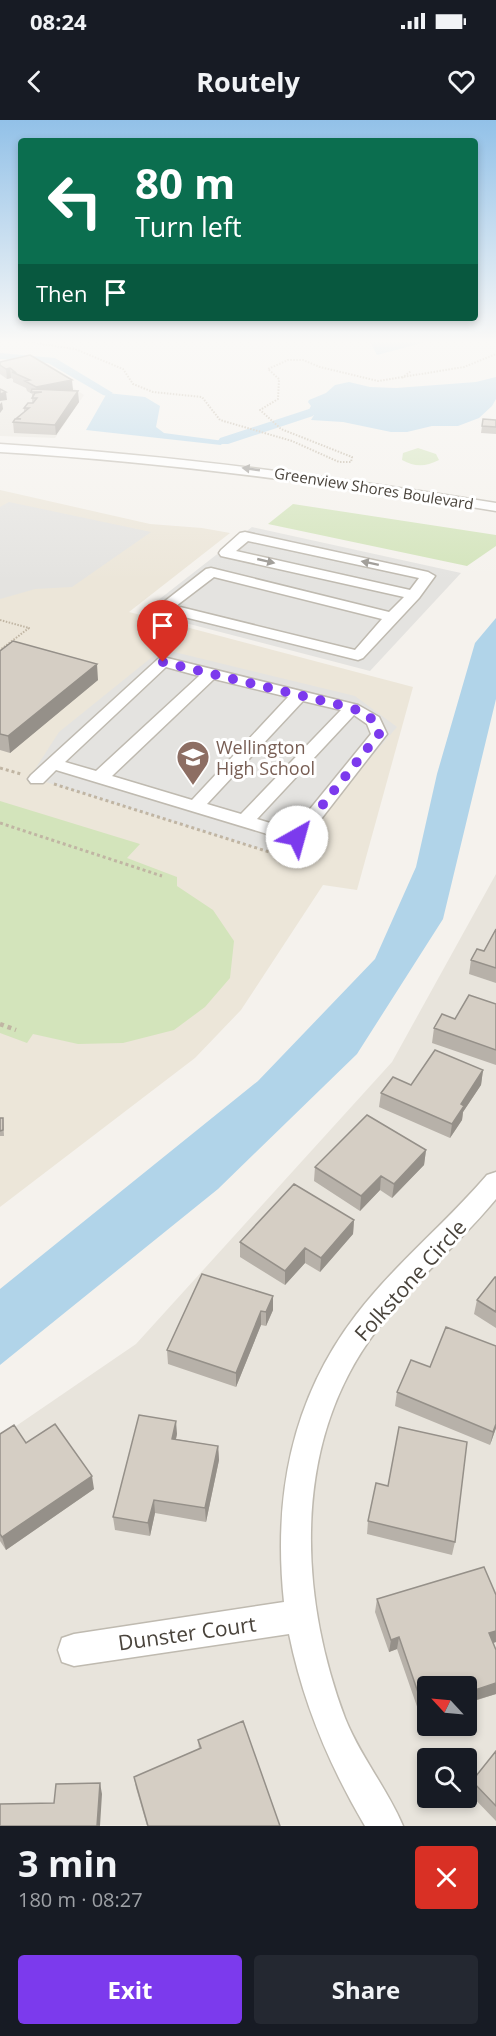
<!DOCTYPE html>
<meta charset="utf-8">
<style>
body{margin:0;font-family:"Open Sans",sans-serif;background:#242831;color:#f1f3f6;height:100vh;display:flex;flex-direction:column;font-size:22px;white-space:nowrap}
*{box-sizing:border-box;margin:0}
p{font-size:20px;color:#9ea1a6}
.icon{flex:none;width:33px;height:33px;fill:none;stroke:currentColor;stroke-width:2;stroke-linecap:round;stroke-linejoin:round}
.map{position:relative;height:1706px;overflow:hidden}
.details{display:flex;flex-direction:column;background:#171b24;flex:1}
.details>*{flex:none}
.hud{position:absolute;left:18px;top:18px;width:460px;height:183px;border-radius:6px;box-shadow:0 3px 9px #0003;background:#0b6e4f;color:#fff;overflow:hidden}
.needle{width:39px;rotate:296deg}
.buttons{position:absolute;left:417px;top:1556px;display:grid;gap:12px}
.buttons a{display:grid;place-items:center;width:60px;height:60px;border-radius:6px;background:#171b24;box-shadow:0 3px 9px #0003;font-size:30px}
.pin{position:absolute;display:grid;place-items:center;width:51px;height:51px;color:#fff;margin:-62px -26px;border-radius:50% 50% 50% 0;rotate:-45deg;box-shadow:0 0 6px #0007}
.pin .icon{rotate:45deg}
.me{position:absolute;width:66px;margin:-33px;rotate:38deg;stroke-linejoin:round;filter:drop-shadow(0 0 4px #0008)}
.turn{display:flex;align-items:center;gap:21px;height:126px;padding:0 18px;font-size:27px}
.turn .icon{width:78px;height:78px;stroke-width:2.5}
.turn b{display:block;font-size:42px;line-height:51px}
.then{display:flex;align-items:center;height:57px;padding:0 18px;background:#0003;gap:12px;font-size:22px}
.round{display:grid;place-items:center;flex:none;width:63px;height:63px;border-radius:6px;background:#242831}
.head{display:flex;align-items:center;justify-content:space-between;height:102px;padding:0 18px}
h1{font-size:36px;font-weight:700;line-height:45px}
.primary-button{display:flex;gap:12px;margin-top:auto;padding:12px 18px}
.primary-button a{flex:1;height:69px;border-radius:6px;background:#7c3aed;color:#fff;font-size:24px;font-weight:700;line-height:69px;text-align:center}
.primary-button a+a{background:#242831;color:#f1f3f6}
.status{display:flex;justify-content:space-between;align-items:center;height:42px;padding:0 30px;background:#171b24;direction:ltr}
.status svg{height:16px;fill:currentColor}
header{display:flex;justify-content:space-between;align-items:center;height:78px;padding:0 18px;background:#171b24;font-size:27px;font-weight:700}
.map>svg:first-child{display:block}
</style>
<div class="status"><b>08:24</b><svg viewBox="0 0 49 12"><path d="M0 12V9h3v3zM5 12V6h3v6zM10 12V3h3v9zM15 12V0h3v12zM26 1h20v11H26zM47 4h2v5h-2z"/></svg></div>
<header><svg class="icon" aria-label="back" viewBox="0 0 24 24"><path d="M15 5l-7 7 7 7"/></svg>Routely<svg class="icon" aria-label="heart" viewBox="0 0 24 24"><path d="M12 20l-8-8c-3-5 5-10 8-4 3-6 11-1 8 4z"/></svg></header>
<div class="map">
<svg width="496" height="1706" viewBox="0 0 496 1706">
<rect width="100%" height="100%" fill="#f5f2ed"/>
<path fill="#e8e4dc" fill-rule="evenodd" d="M0 241 34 242 84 275 55 318 0 316Z
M496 754V1706H0V1317L136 1224 392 942ZM428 1566H466V1605H428ZM428 1638H466V1677H428Z"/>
<path fill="#ece6d9" d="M0 370 150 404 202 408 230 413 129 492 413 567 357 770 323 765 241 890 195 938 0 1087Z"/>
<path fill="#d3e4bb" d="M418 328 436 334 439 340C425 347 415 347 402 340L403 333Z
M293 384 496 415V426L467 446 268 404Z
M0 681 140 724 127 738 177 757V766L213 790 234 821 230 858 205 887 174 910 123 923 78 924 33 914 27 923 0 913Z"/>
<path fill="#e4e3e0" d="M9 382 151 412 72 467 35 469 0 479V387Z
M252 407 461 453 370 551 143 492Z
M162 529 355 576 397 607 285 737 30 657 59 612Z"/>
<path fill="#b1d4e9" d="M370 222H421L422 223 377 235Z
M496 257V279L492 286 479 298 458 306H432L407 312H391L343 302 311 300 314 295 307 293 311 286 308 282 309 280 326 273 335 265 349 262 370 267 396 268 476 262Z
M107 273 145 277 160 286 156 307 164 313 224 321 221 325 86 310Z
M496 498V579L443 799 357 934 218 1069 0 1245V1169L258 961 375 839 416 747 437 654 475 523Z"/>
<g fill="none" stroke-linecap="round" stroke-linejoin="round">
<path fill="#b1d4e9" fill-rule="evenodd" d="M0 233 55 238 113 273 107 276 103 275 48 243 0 239Z
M309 289 315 293 313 296 228 324H220L218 321 220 318Z"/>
<defs>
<path id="minor" d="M0 324C167 335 331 356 496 383V391C331 364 167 342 0 332Z
M245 412 428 452 435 456 419 478 363 538 358 540 160 491 158 488 160 485 206 449 211 448 389 492 404 477 221 436 219 433 221 430 240 413ZM248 421 419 458 410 470 236 431ZM214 457 382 499 355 530 176 486Z
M163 537 358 585 379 597 387 614 304 721 297 723 56 650 43 663H31L28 659 31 655 158 539ZM166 547 199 556 96 651 65 642ZM214 559 288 577 192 680 112 656ZM303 581 341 590 241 694 207 684ZM354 595 367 604 371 614 293 710 257 699Z
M496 1052V1079C458 1125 412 1163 376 1211 292 1322 298 1472 345 1598 360 1636 387 1668 403 1706H365C329 1645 303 1583 289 1514L74 1546 62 1542 58 1530 62 1518 74 1514 284 1482C273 1377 291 1280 356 1195 395 1144 446 1103 487 1055Z"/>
</defs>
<use href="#minor" stroke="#bfbab0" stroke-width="3"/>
<path stroke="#c0b5a3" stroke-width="2" stroke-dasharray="1.5 1.5" stroke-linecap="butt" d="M28 222 75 229 123 249 133 264 153 272 202 277 220 300 292 321 339 342H351L352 337 281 309 260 290 278 279 279 259 268 249 288 240H303L320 247 378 261 464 247 496 234
M402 258 411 251
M0 500 29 508 0 530"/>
<path stroke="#c0b5a3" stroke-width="3" stroke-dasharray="3 3" stroke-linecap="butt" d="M0 648 21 654
M54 664 285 737
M0 703 162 756"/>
<path stroke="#c0b5a3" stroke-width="4.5" stroke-dasharray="4 4" stroke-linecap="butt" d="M0 904 16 910"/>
<use href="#minor" fill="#fff" fill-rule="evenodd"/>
</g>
<path fill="#b7b1a9" d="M0 242 73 270 69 271 79 282 56 315 14 313 13 302 24 292V288L32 283V274L27 271 26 268 13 262V259L11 258 7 259 0 254Z
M496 300V314L481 313 482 306Z
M0 531 98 560 10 633 0 630Z
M496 809V863L469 854 471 840 484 831Z
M496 884V945L432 923 434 908 455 899Z
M483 950 481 965 463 992 462 1000 450 1018 379 987 381 973 411 965Z
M0 998H3L4 1016H0Z
M426 1030 424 1045 392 1078 380 1070 360 1091 314 1061 315 1047Z
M354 1100 353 1114 320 1152 305 1143 285 1165 240 1137V1122Z
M496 1157V1208L474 1194 477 1180Z
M273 1176V1190L266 1206 261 1205 236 1267 168 1244 167 1230Z
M496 1226V1308L490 1325 395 1286 397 1272 430 1247Z
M0 1314 26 1323 94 1369 6 1430 0 1421Z
M177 1314 176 1319 218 1326 219 1340 206 1402 155 1393 150 1416 115 1410 113 1397Z
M388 1366 455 1422 452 1435 367 1414 368 1401Z
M496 1475V1522L493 1523 496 1530V1574L421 1598 397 1529 389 1532 375 1492 377 1479Z
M198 1620 280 1706H147L136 1668 134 1657 199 1629Z
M496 1631V1701L468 1672 472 1661Z"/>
<path fill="#959089" d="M10 248 11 258 7 259 6 249Z
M72 260 73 270 42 277V272H37L36 267Z
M78 271 79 282 56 315 55 305Z
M6 272 7 280 0 281V274Z
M2 282 3 289 0 293V284Z
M97 544 98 560 10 633 8 616Z
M483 950 481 965 463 992 462 1000 450 1018 452 1004 461 984Z
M426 1030 424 1045 392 1078 394 1064Z
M381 1056 380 1070 360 1091 361 1076Z
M354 1100 353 1114 320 1152 321 1138Z
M305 1128V1143L285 1165V1151Z
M273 1176V1190L266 1206V1192Z
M261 1191V1205L236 1267V1253Z
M176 1301 177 1314 173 1332 172 1319Z
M496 1304V1308L490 1325 493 1312Z
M218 1326 219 1340 206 1402 205 1388Z
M92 1356 94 1369 6 1430 2 1417Z
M154 1380 155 1393 150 1416 148 1403Z
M496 1511V1522L486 1525 489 1513Z
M399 1517 397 1529 389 1532 391 1520Z
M496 1563V1574L466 1583V1573Z
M428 1585V1596L421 1598 423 1587Z
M100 1663 102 1674 100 1706H97Z"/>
<path fill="#d5cec4" stroke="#959089" stroke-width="1.5" d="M30 235 72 260 36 267 25 261 30 260 12 252H15L10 248 6 249 0 245V242Z
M0 269 6 272 0 274Z
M32 269 78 271 55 305 13 302 15 299H21L17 298 29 288H24L28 283H33L37 278H32L35 273 42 272H31Z
M483 299 496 300V307L482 306Z
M13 521 97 544 8 616 0 614V531Z
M496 809V848L471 840 477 829 484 831Z
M469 875 496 884V930L434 908 442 894 455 899Z
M435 930 483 950 461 984 464 986 452 1004 381 973 393 957 411 965Z
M367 995 426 1030 394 1064 381 1056 361 1076 315 1047Z
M0 998H3V1010L0 1011Z
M294 1064 354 1100 321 1138 305 1128 285 1151 240 1122Z
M202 1154 273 1176 266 1192 261 1191 236 1253 167 1230Z
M495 1157H496V1192L477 1180Z
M446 1207 496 1226V1304L493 1312 397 1272 411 1240 430 1247Z
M139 1295 176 1301 172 1319 218 1326 205 1388 154 1380 148 1403 113 1397Z
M55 1304 92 1356 2 1417 0 1414V1314L14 1305 26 1323Z
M399 1307 467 1322 455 1422 368 1401 376 1363 388 1366Z
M484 1447 496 1475V1511L489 1513 496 1530V1563L466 1573V1566H428V1585L423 1587 399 1517 391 1520 377 1479Z
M243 1601 280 1706H148L134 1657 201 1628 198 1620Z
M496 1631V1686L472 1661Z
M100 1663 97 1706H0V1684L54 1683 56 1664Z"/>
<defs><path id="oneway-solid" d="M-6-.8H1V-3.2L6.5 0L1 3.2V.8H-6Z" transform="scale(1.5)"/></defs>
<g fill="#9b9893">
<use href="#oneway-solid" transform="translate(251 349) rotate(-172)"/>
<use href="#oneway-solid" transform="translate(266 441) rotate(13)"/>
<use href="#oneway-solid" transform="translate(370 443) rotate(-168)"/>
</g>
<linearGradient id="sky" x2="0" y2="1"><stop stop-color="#92c1e8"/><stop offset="0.48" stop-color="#faf9f7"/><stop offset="1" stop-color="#faf9f7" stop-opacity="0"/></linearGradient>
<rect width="496" height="461" fill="url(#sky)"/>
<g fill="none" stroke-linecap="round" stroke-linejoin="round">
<path stroke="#7c3aed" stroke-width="10" stroke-dasharray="0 18" d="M163 542 352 588C366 594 376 598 379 614L297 717"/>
</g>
<defs>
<symbol id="school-pin" viewBox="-11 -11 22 30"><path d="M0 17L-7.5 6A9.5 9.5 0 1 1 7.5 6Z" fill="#8d6e63" stroke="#fff"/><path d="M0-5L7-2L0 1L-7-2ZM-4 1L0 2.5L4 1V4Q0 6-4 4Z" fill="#fff"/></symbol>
</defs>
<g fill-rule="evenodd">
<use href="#school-pin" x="174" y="618" width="38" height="52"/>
</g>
<g text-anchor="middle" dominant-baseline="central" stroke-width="6" stroke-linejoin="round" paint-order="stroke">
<g font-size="15" fill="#49433b" stroke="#fff">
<text transform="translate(374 368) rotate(9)">Greenview Shores Boulevard</text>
</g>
<g font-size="18" fill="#785e54" stroke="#fff" text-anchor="start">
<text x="216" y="627">Wellington<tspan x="216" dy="21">High School</tspan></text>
</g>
<g font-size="21" fill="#49433b" stroke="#fff">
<text transform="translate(410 1160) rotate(-48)">Folkstone Circle</text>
<text transform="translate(187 1513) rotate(-8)">Dunster Court</text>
</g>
</g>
</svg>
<div class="buttons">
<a><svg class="needle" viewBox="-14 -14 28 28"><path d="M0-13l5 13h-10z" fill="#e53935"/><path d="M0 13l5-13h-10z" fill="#9ea1a6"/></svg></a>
<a><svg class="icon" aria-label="search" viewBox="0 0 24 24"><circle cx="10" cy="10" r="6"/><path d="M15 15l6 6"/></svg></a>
</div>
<div class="pin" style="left:163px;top:542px;background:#d93025"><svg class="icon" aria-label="arrive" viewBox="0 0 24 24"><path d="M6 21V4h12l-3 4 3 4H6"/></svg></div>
<svg class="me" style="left:297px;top:717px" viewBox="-20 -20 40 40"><circle r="19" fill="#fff"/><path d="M0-13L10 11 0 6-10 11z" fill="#7c3aed"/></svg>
<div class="hud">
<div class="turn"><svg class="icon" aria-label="left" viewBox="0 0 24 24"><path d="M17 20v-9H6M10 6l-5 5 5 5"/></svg><div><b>80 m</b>Turn left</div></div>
<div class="then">Then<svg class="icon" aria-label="arrive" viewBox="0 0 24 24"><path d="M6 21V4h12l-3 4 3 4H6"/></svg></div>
</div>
</div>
<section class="details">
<div class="head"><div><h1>3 min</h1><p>180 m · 08:27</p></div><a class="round" style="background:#d93025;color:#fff"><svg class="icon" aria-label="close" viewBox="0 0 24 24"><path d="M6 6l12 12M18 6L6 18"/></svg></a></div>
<div class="primary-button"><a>Exit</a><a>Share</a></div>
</section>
